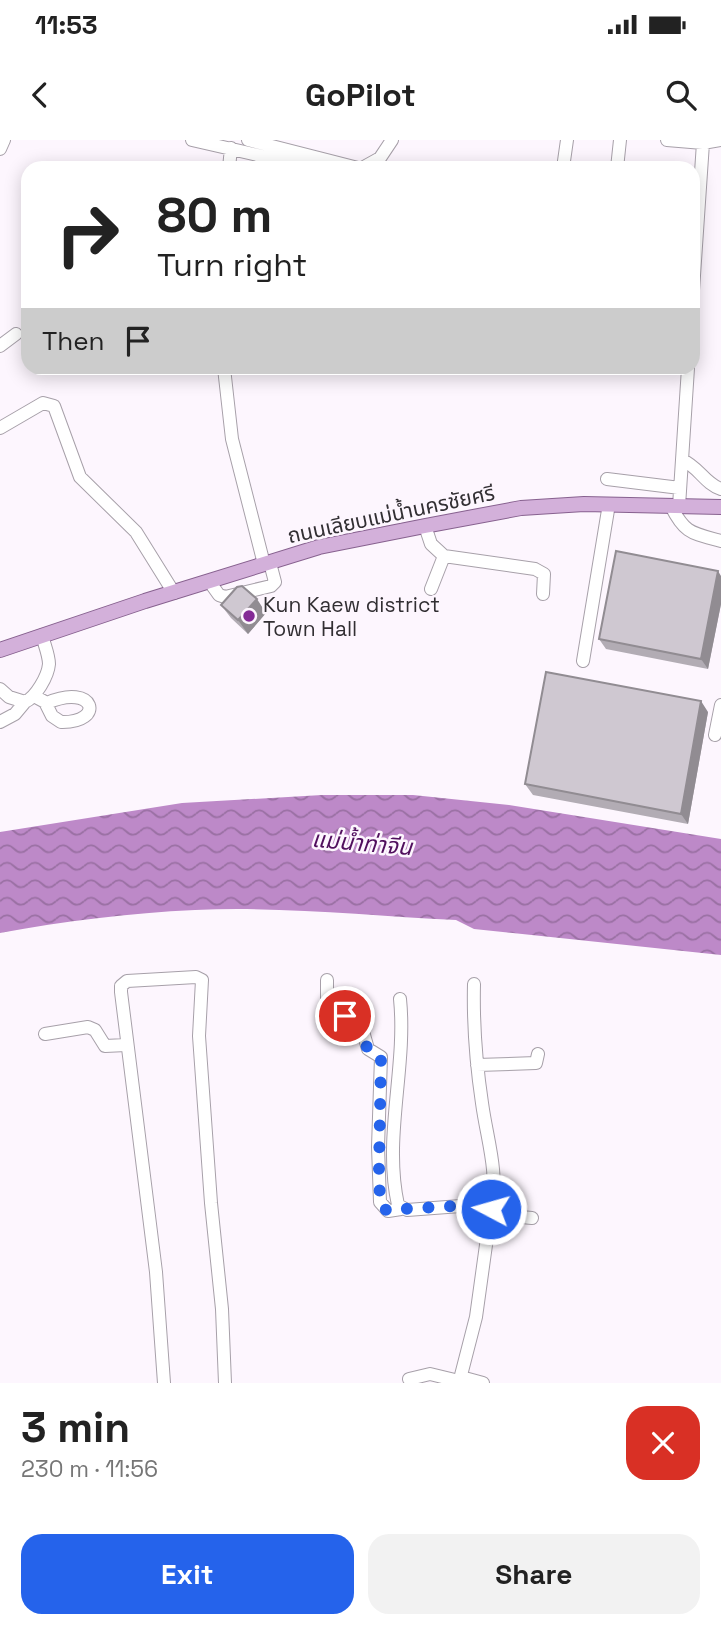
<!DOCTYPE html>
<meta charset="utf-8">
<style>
body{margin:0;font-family:"Space Grotesk","Noto Sans Thai",sans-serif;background:#f2f2f2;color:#222;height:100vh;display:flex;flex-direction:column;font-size:26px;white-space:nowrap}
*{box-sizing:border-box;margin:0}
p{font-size:23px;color:#767676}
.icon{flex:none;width:38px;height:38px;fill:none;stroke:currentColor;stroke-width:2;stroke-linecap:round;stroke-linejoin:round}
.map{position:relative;height:1243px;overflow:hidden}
.drawer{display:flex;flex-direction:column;background:#fff;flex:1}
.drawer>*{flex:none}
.top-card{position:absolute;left:21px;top:21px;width:679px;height:214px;border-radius:21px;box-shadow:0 4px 18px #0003;background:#fff;color:#222;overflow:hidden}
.pin{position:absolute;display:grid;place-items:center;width:60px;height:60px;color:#fff;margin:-30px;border:4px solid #fff;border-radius:50%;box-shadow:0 2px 7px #0007}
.me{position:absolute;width:77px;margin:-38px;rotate:276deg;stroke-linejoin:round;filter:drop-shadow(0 0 5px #0008)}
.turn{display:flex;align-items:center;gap:24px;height:147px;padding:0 21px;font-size:32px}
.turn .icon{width:91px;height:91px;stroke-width:2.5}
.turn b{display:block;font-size:49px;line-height:60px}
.then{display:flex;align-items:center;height:66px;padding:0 21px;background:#0003;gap:14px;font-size:26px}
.round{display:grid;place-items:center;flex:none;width:74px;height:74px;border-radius:21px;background:#f2f2f2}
.head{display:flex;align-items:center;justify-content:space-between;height:119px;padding:0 21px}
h1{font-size:42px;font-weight:600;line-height:52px}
.action{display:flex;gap:14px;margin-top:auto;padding:14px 21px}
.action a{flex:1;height:80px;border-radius:21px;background:#2563eb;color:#fff;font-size:28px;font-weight:600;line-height:80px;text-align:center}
.action a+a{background:#f2f2f2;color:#222}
.status{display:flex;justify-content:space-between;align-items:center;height:49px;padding:0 35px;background:#fff;direction:ltr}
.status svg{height:19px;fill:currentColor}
header{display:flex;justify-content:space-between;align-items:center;height:91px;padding:0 21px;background:#fff;font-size:32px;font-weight:600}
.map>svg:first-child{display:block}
</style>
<div class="status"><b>11:53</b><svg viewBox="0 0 49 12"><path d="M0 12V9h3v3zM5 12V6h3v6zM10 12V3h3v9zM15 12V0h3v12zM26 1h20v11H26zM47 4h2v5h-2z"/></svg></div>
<header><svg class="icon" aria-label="back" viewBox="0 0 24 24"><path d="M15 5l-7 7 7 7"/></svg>GoPilot<svg class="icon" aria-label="search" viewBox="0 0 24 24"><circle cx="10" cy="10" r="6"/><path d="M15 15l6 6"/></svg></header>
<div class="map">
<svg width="721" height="1243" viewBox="0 0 721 1243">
<defs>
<pattern id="water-waves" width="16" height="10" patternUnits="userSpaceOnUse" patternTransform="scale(1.75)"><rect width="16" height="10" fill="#bd89c8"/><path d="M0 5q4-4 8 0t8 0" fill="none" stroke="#9a70a3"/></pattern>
</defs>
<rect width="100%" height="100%" fill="#fdf6fe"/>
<path fill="url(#water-waves)" d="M322 655H413L509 665 721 699V815L474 789 456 780C370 776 282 766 195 770 130 773 64 781 0 793V692L182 663Z"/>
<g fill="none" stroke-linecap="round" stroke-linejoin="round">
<defs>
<path id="minor" d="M192 0 314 28
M248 0 358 28
M667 0 703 3
M0 9 4 0
M229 28 231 8
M362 28 380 18 392 0
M563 28 567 0
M617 28 620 0
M693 150 703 3 721 0
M0 206 16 194
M224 228 232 299 264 424
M0 288 43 263 54 266 80 337 136 392 174 453
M682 320C698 326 705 344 721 349
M607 339 680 348
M671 366C685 394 692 393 721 401
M679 366 688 228
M425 386 431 404 444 416
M209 441 219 455 225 457 271 446 275 442 270 423
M431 449 444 416 535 429 544 434 543 454
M583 521 609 364
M0 549 9 557 25 562C36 557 48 536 49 524 49 515 44 504 42 495
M34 556 47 563C95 542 106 583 61 582L52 576 45 562
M0 582 15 574 25 562
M715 595 721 565
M327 840V869L348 878 351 892
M474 844C473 885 476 923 482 963 487 1000 499 1032 491 1069
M400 859C407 927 383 997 398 1065L407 1070 474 1065 491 1069 476 1177 459 1243
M339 891 356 892 364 895 368 909 381 917 378 1007 380 1062 388 1071 401 1069
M45 894 88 887 95 890 105 906 126 905
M477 925 536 923 538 914
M490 1074 532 1078
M461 1237 483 1243
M409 1239 430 1234 459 1241
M164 1243 156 1132 121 852V846L127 841 196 837 202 840 199 896 211 1063 222 1169 225 1243"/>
<path id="major" d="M0 510 145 461 319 407 425 386 521 368 584 364 721 367"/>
</defs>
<use href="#minor" stroke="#a7a0a9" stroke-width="14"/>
<use href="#major" stroke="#87618f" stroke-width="16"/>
<use href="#minor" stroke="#fff" stroke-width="12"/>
<use href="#major" stroke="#d3b0da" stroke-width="14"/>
</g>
<path fill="#b2acb4" d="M721 436V464L708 529 606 509 599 499Z
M221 465 266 473 248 494 231 478Z
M708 572 688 684 533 655 525 644Z"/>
<path fill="#918c92" d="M718 431 721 436V464L708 529 701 519Z
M257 459 266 473 248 494 238 480Z
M701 561 708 572 688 684 681 674Z"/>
<path fill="#cfc8d1" stroke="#918c92" stroke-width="2" d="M616 411 718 431 701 519 599 499Z
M242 446 257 459 238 480 221 465 237 447Z
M546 532 701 561 681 674 525 644Z"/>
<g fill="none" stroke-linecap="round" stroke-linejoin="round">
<path stroke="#2563eb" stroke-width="12" stroke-dasharray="0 21.6" d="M345 876 350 882 351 892 364 895 366 906 381 917 379 1029 380 1062 383 1068 388 1071 401 1069 474 1065 491 1069"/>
</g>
<circle fill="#842a96" stroke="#fdf6fe" stroke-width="2.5" cx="249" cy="476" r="7"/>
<g text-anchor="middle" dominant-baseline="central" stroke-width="5" stroke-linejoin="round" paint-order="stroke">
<g font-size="21" fill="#322f33" stroke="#fdf6fe">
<text transform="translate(391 374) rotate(-12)">ถนนเลียบแม่น้ำนครชัยศรี</text>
</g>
<g font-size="21" fill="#322f33" stroke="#fdf6fe" text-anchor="start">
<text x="263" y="464">Kun Kaew district<tspan x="263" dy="24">Town Hall</tspan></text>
</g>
<g font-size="23" font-style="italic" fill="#500e5d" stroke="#fdf6fe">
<text transform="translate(362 703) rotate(5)">แม่น้ำท่าจีน</text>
</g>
</g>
</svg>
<div class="pin" style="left:345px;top:876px;background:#d93025"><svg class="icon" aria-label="arrive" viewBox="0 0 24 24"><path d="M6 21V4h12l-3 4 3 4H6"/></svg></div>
<svg class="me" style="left:491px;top:1069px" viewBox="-20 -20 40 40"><circle r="17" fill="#2563eb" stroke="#fff" stroke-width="3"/><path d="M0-11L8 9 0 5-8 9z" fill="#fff"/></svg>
<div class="top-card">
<div class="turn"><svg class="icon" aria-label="right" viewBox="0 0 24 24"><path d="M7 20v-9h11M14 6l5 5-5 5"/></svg><div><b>80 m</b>Turn right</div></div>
<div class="then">Then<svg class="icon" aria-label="arrive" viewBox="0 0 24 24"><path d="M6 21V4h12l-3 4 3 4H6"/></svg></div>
</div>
</div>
<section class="drawer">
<div class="head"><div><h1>3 min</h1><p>230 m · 11:56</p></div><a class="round" style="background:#d93025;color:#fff"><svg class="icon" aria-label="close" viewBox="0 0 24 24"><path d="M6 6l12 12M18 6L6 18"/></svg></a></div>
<div class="action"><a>Exit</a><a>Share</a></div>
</section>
